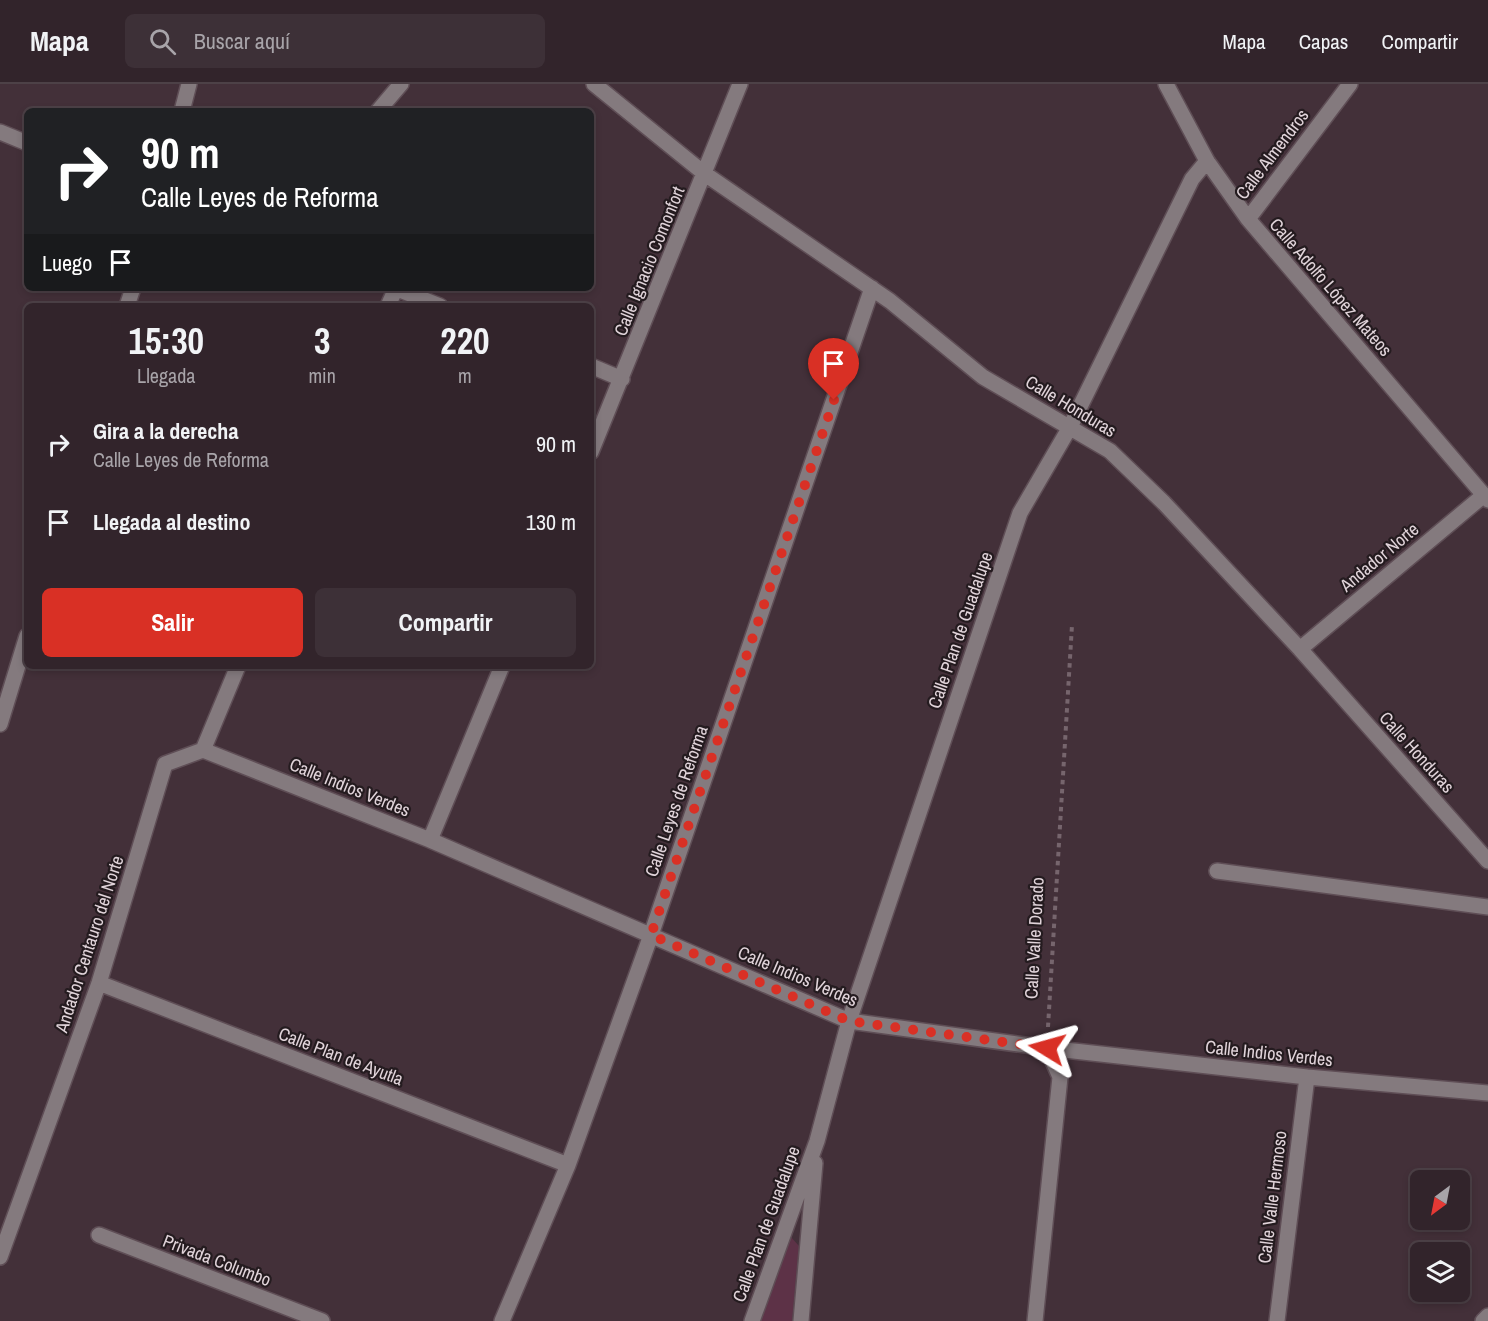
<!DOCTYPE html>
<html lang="es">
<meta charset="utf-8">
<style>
body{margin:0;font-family:"Archivo Narrow",sans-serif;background:#3d3037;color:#f1f3f6;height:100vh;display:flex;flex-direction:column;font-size:22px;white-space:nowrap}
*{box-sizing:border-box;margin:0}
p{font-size:20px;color:#a8a4a9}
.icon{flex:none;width:33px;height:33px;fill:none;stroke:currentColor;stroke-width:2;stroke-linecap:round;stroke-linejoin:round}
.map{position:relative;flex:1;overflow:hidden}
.side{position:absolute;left:24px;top:219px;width:570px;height:366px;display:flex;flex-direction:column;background:#32242b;border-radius:9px;box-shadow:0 3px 9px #0003,0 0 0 2px #4d4147}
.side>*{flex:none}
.top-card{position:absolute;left:24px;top:24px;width:570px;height:183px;border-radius:9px;box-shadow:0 3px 9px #0003,0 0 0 2px #4d4147;background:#202124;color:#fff;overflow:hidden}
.needle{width:39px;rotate:212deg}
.buttons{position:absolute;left:1410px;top:1086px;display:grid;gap:12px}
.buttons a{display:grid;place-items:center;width:60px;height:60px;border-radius:9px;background:#32242b;box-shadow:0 3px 9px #0003,0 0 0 2px #4d4147;font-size:30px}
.pin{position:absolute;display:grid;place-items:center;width:51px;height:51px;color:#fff;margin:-62px -26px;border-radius:50% 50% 50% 0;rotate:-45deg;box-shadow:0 0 6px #0007}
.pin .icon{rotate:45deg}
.me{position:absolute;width:66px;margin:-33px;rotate:278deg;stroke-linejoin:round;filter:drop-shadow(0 0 4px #0008)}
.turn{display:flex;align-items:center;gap:21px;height:126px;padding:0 18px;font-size:27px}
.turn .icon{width:78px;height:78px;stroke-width:2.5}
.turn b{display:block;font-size:42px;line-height:51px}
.then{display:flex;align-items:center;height:57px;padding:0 18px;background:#0003;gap:12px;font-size:22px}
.eta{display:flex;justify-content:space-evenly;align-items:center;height:102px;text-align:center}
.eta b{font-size:36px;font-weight:700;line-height:42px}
.cta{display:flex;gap:12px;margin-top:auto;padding:12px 18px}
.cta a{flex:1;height:69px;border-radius:9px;background:#d93025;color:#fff;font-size:24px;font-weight:700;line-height:69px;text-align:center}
.cta a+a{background:#3d3037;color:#f1f3f6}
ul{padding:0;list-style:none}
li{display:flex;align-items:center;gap:18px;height:78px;padding:0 18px}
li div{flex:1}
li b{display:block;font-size:22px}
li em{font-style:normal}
header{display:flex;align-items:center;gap:36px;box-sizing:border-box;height:84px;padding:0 30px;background:#32242b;border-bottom:2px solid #4d4147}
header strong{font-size:28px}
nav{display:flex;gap:33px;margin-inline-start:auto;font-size:21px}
.search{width:420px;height:54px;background:#3d3037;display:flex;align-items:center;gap:15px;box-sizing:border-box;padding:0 21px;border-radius:9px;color:#a8a4a9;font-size:22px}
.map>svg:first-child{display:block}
</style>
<header>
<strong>Mapa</strong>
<div class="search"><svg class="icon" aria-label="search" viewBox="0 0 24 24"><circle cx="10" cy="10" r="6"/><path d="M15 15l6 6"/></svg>Buscar aquí</div>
<nav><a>Mapa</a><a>Capas</a><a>Compartir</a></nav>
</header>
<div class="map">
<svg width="1488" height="1237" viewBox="0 0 1488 1237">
<rect width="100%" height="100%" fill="#433039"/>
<path fill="#5d3247" d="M790 1152 799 1162 792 1237H760Z"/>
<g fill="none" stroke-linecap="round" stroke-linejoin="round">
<defs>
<path id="minor" d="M594 0 705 90 890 217 983 293 1110 367 1164 419 1300 565 1488 777
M1166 0 1207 77 1248 135 1488 416
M182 27 189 0
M378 27 401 0
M0 48 27 59
M1248 135 1350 0
M395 204 440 222
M127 222 133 204
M388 222 396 204
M591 282 622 295
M591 368 740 0
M1300 565 1484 411
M0 640 27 552
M203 666 430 756 849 937 1047 964 1307 993 1488 1009
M430 756 502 582
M1217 787 1488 823
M99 899 568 1081
M99 1151 322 1237
M0 1173 99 899 165 680 203 666 238 582
M502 1237 568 1081 651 851 872 204
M752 1237 817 1057 849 937 1020 429 1070 343 1192 95 1207 77
M801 1237 815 1079
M1035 1237 1060 993 1047 964
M1277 1237 1307 993
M1483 1237 1488 1232"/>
</defs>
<use href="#minor" stroke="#5f4e56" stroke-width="18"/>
<path stroke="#76656d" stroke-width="4" stroke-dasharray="4.5 4.5" stroke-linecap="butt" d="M1048 943 1072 541"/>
<use href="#minor" stroke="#847a7e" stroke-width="15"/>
</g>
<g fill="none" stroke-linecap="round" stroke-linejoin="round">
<path stroke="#d93025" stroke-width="10" stroke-dasharray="0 18" d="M834 316 651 851 849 937 1047 964"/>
</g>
<g text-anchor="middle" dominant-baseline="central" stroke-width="4.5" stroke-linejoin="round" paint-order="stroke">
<g font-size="18" fill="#e1d4da" stroke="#241b1f">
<text transform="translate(1272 70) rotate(-53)">Calle Almendros</text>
<text transform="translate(649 177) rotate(-68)">Calle Ignacio Comonfort</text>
<text transform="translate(1331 203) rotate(49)">Calle Adolfo López Mateos</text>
<text transform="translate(1071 322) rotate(31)">Calle Honduras</text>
<text transform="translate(1379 473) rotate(-40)">Andador Norte</text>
<text transform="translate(960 546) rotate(-71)">Calle Plan de Guadalupe</text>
<text transform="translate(1417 668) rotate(48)">Calle Honduras</text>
<text transform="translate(350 703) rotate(22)">Calle Indios Verdes</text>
<text transform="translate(676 717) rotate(-71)">Calle Leyes de Reforma</text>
<text transform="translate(1034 854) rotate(-87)">Calle Valle Dorado</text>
<text transform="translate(89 860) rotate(-72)">Andador Centauro del Norte</text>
<text transform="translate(798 892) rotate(23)">Calle Indios Verdes</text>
<text transform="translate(1269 969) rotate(6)">Calle Indios Verdes</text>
<text transform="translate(341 972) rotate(21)">Calle Plan de Ayutla</text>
<text transform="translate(1272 1113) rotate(-83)">Calle Valle Hermoso</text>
<text transform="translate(766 1140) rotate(-70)">Calle Plan de Guadalupe</text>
<text transform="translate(217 1176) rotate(21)">Privada Columbo</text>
</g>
</g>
</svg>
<div class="buttons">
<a><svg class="needle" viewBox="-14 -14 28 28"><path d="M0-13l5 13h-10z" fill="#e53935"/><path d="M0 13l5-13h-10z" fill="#a8a4a9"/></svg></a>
<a><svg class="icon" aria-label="layers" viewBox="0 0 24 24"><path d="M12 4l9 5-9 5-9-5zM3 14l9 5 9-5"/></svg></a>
</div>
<div class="pin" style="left:834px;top:316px;background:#d93025"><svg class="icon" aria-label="arrive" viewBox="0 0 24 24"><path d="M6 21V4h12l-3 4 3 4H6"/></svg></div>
<svg class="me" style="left:1047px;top:964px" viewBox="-20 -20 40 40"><path d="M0-17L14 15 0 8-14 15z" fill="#d93025" stroke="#fff" stroke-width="4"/></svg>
<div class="top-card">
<div class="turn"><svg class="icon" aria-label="right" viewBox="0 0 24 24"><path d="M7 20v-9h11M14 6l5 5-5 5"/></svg><div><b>90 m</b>Calle Leyes de Reforma</div></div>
<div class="then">Luego<svg class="icon" aria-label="arrive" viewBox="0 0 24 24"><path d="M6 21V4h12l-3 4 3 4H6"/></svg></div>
</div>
<section class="side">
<div class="eta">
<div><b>15:30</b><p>Llegada</p></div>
<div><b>3</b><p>min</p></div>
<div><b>220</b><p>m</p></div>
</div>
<ul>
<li><svg class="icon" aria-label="right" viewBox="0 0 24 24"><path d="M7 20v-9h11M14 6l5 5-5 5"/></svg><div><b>Gira a la derecha</b><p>Calle Leyes de Reforma</p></div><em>90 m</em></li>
<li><svg class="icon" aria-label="arrive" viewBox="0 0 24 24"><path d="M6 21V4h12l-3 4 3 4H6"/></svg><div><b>Llegada al destino</b></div><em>130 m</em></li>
</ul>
<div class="cta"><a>Salir</a><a>Compartir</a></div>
</section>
</div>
